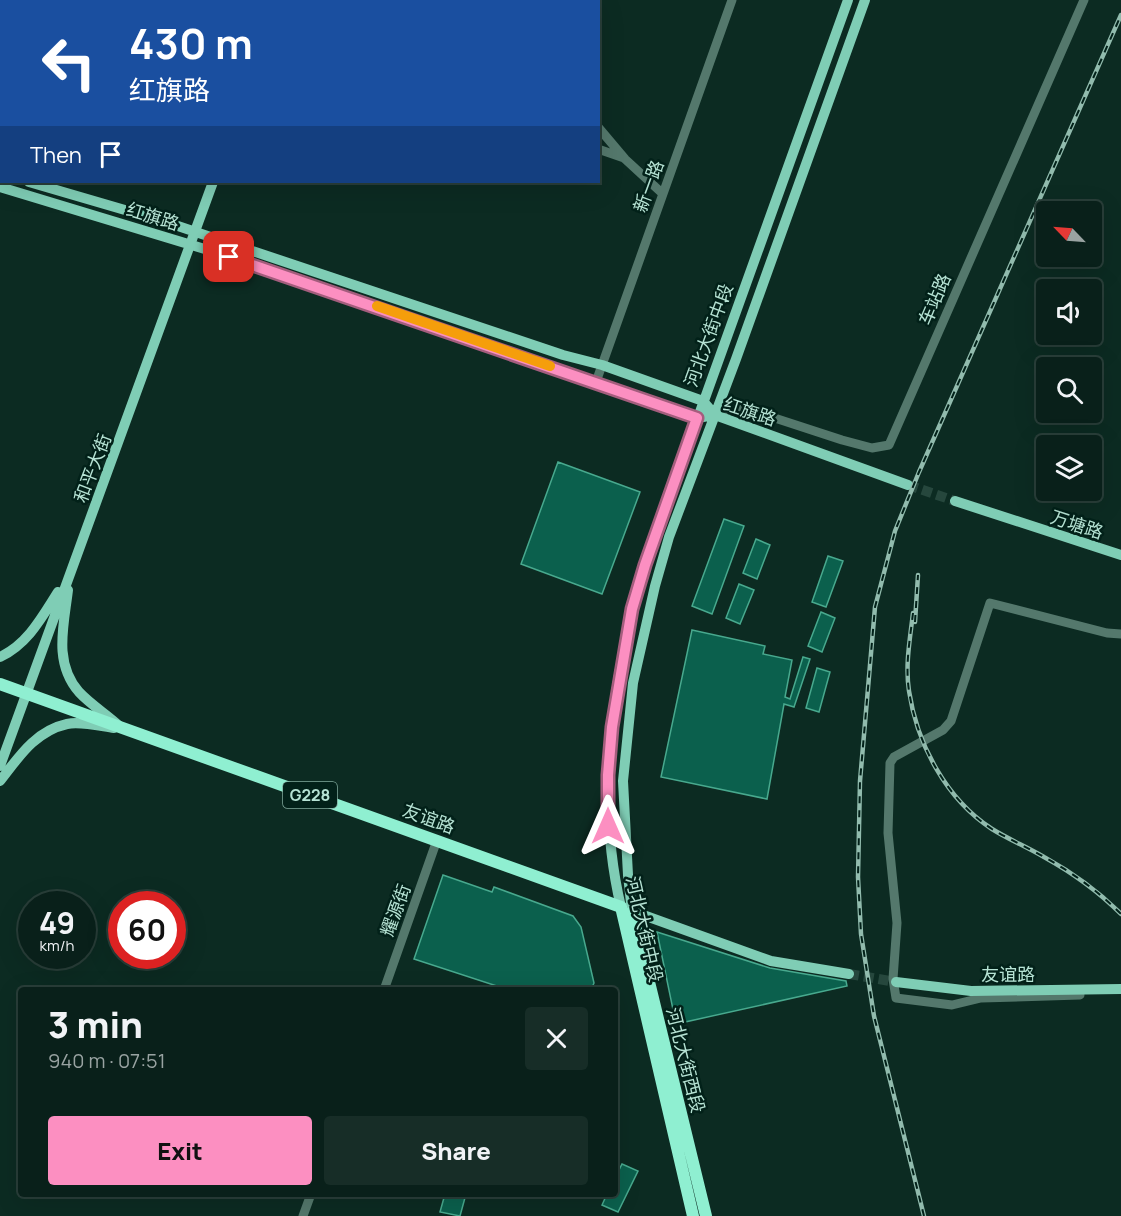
<!DOCTYPE html>
<meta charset="utf-8">
<style>
body{margin:0;font-family:Manrope,"Noto Sans SC",sans-serif;background:#172d27;color:#f1f3f6;height:100vh;display:flex;flex-direction:column;font-size:22px;white-space:nowrap}
*{box-sizing:border-box;margin:0}
p{font-size:20px;color:#99a3a2}
.icon{flex:none;width:33px;height:33px;fill:none;stroke:currentColor;stroke-width:2;stroke-linecap:round;stroke-linejoin:round}
.map{position:relative;flex:1;overflow:hidden}
.drawer{position:absolute;left:18px;top:987px;width:600px;height:210px;display:flex;flex-direction:column;background:#09201a;border-radius:6px;box-shadow:0 6px 24px #0002,0 0 0 2px #293e39}
.drawer>*{flex:none}
.top-card{position:absolute;left:0px;top:0px;width:600px;height:183px;box-shadow:0 6px 24px #0002,0 0 0 2px #293e39;background:#1a4fa0;color:#fff;overflow:hidden}
.needle{width:39px;rotate:295deg}
.buttons{position:absolute;left:1036px;top:201px;display:grid;gap:12px}
.buttons a{display:grid;place-items:center;width:66px;height:66px;border-radius:6px;background:#09201a;box-shadow:0 6px 24px #0002,0 0 0 2px #293e39;font-size:30px}
.speed{position:absolute;left:18px;top:891px;display:flex;gap:12px;font-size:30px;font-weight:700;text-align:center}
.speed>*{display:grid;place-content:center;width:78px;height:78px;border-radius:50%;background:#09201a;box-shadow:0 6px 24px #0002,0 0 0 2px #293e39;line-height:1}
.speed small{font-size:15px;font-weight:400}
.speed .limit{border:9px solid #d22;background:#fff;color:#111}
.pin{position:absolute;display:grid;place-items:center;width:51px;height:51px;color:#fff;margin:-26px;border-radius:12px;box-shadow:0 3px 9px #0006}
.me{position:absolute;width:66px;margin:-33px;rotate:0deg;stroke-linejoin:round;filter:drop-shadow(0 0 4px #0008)}
.turn{display:flex;align-items:center;gap:21px;height:126px;padding:0 30px;font-size:27px}
.turn .icon{width:78px;height:78px;stroke-width:2.5}
.turn b{display:block;font-size:42px;line-height:51px}
.then{display:flex;align-items:center;height:57px;padding:0 30px;background:#0003;gap:12px;font-size:22px}
.round{display:grid;place-items:center;flex:none;width:63px;height:63px;border-radius:6px;background:#172d27}
.headline{display:flex;align-items:center;justify-content:space-between;height:102px;padding:0 30px}
h1{font-size:36px;font-weight:800;line-height:45px}
.button{display:flex;gap:12px;margin-top:auto;padding:12px 30px}
.button a{flex:1;height:69px;border-radius:6px;background:#fc8fc1;color:#111;font-size:24px;font-weight:800;line-height:69px;text-align:center}
.button a+a{background:#172d27;color:#f1f3f6}
.map>svg:first-child{display:block}
</style>
<div class="map">
<svg width="1121" height="1216" viewBox="0 0 1121 1216">
<rect width="100%" height="100%" fill="#0c2b22"/>
<path fill="#0b604d" stroke="#48a98e" stroke-width="1.5" d="M558 462 640 492 602 594 521 564Z
M724 519 744 526 712 614 692 606Z
M756 539 770 545 757 579 743 573Z
M828 556 843 561 826 607 812 602Z
M739 584 754 590 740 624 726 618Z
M821 612 835 618 822 652 808 646Z
M692 630 765 646 763 654 792 660 785 697 790 699 803 657 810 659 794 707 784 704 767 799 661 777Z
M817 668 830 672 819 712 806 708Z
M443 875 492 892 494 887 573 916 581 927 594 983 591 990H509L414 959Z
M657 932 770 968 846 981 847 986 676 1024Z
M622 1164 638 1171 618 1212 602 1205 607 1194H615V1178Z
M445 1194H466L460 1216 440 1212Z"/>
<g fill="none" stroke-linecap="round" stroke-linejoin="round">
<path stroke="#26473d" stroke-width="10" stroke-dasharray="10 5" stroke-linecap="butt" d="M908 485 955 501
M849 974 896 982"/>
<path stroke="#54786c" stroke-width="9" d="M576 0V2
M598 127 625 159 663 194
M598 149 624 158
M596 382 732 0
M715 415 741 407 842 440 872 448 889 445 1084 0
M384 990 437 840
M1080 995 981 998 952 1005 896 998 893 979 897 923 888 833 890 763 894 757 943 730 951 721 990 603 1107 633 1121 634
M303 1216 311 1194"/>
<path stroke="#7fcdb5" stroke-width="10" d="M848 0 645 565C613 674 594 794 621 907L771 961 849 974
M41 2 43 0
M62 2 65 0
M276 2V0
M0 26 2 25
M0 39 2 38
M0 173H2
M29 182 166 222 563 355 602 365 703 401 715 415
M0 187 208 250 697 418 715 415 908 485
M955 501 1121 555
M68 590C64 625 53 662 79 692 90 704 106 714 118 725
M0 657C28 644 42 617 58 592
M0 766 213 182
M0 781C18 758 35 731 67 724 80 721 100 726 114 728
M632 912 628 875 623 781 633 683 655 586 669 537 736 359 865 0
M896 982 971 991 1121 989"/>
<path stroke="#8fefd1" stroke-width="12" d="M0 684 621 907 693 1216
M632 912 706 1216"/>
<defs>
<path id="rail" d="M913 613C910 639 905 665 909 691 917 744 946 799 992 829 1008 839 1027 847 1044 857 1073 873 1098 891 1121 914
M915 622 918 575
M924 1216 874 1016 861 934 858 877 860 781 875 607 895 531 919 472 1121 15"/>
</defs>
<use href="#rail" stroke="#91bbad" stroke-width="4.5"/>
<use href="#rail" stroke="#022119" stroke-width="2" stroke-dasharray="7" stroke-linecap="butt"/>
</g>
<g fill="none" stroke-linecap="round" stroke-linejoin="round">
<defs>
<path id="route" d="M229 257 697 418 645 565 632 609 612 727 608 775V826"/>
</defs>
<use href="#route" stroke="#a45d7d" stroke-width="15"/>
<use href="#route" stroke="#fc8fc1" stroke-width="10"/>
<path stroke="#f59e0b" stroke-width="10" d="M377 306 550 366"/>
</g>
<g text-anchor="middle" dominant-baseline="central" stroke-width="5" stroke-linejoin="round" paint-order="stroke">
<rect fill="#022119" stroke="#80a99c" stroke-width="1.5" x="283" y="782" width="54" height="26" rx="4.5"/>
<g font-size="16" font-weight="bold" fill="#b6e3d4">
<text x="310" y="795">G228</text>
</g>
<g font-size="18" fill="#b6e3d4" stroke="#022119">
<text transform="translate(648 186) rotate(-70)">新一路</text>
<text transform="translate(153 216) rotate(17)">红旗路</text>
<text transform="translate(934 299) rotate(-67)">车站路</text>
<text transform="translate(708 335) rotate(-70)">河北大街中段</text>
<text transform="translate(750 411) rotate(18)">红旗路</text>
<text transform="translate(92 468) rotate(-69)">和平大街</text>
<text transform="translate(1077 524) rotate(18)">万塘路</text>
<text transform="translate(429 818) rotate(20)">友谊路</text>
<text transform="translate(395 910) rotate(-70)">耀源街</text>
<text transform="translate(645 929) rotate(77)">河北大街中段</text>
<text x="1008" y="974">友谊路</text>
<text transform="translate(686 1060) rotate(76)">河北大街西段</text>
</g>
</g>
</svg>
<div class="buttons">
<a><svg class="needle" viewBox="-14 -14 28 28"><path d="M0-13l5 13h-10z" fill="#e53935"/><path d="M0 13l5-13h-10z" fill="#99a3a2"/></svg></a>
<a><svg class="icon" aria-label="sound" viewBox="0 0 24 24"><path d="M4 9h4l5-4v14l-5-4H4zM17 9q2 3 0 6"/></svg></a>
<a><svg class="icon" aria-label="search" viewBox="0 0 24 24"><circle cx="10" cy="10" r="6"/><path d="M15 15l6 6"/></svg></a>
<a><svg class="icon" aria-label="layers" viewBox="0 0 24 24"><path d="M12 4l9 5-9 5-9-5zM3 14l9 5 9-5"/></svg></a>
</div>
<div class="speed"><div>49<small>km/h</small></div><div class="limit">60</div></div>
<div class="pin" style="left:229px;top:257px;background:#d93025"><svg class="icon" aria-label="arrive" viewBox="0 0 24 24"><path d="M6 21V4h12l-3 4 3 4H6"/></svg></div>
<svg class="me" style="left:608px;top:826px" viewBox="-20 -20 40 40"><path d="M0-17L14 15 0 8-14 15z" fill="#fc8fc1" stroke="#fff" stroke-width="4"/></svg>
<div class="top-card">
<div class="turn"><svg class="icon" aria-label="left" viewBox="0 0 24 24"><path d="M17 20v-9H6M10 6l-5 5 5 5"/></svg><div><b>430 m</b>红旗路</div></div>
<div class="then">Then<svg class="icon" aria-label="arrive" viewBox="0 0 24 24"><path d="M6 21V4h12l-3 4 3 4H6"/></svg></div>
</div>
<section class="drawer">
<div class="headline"><div><h1>3 min</h1><p>940 m · 07:51</p></div><a class="round"><svg class="icon" aria-label="close" viewBox="0 0 24 24"><path d="M6 6l12 12M18 6L6 18"/></svg></a></div>
<div class="button"><a>Exit</a><a>Share</a></div>
</section>
</div>
